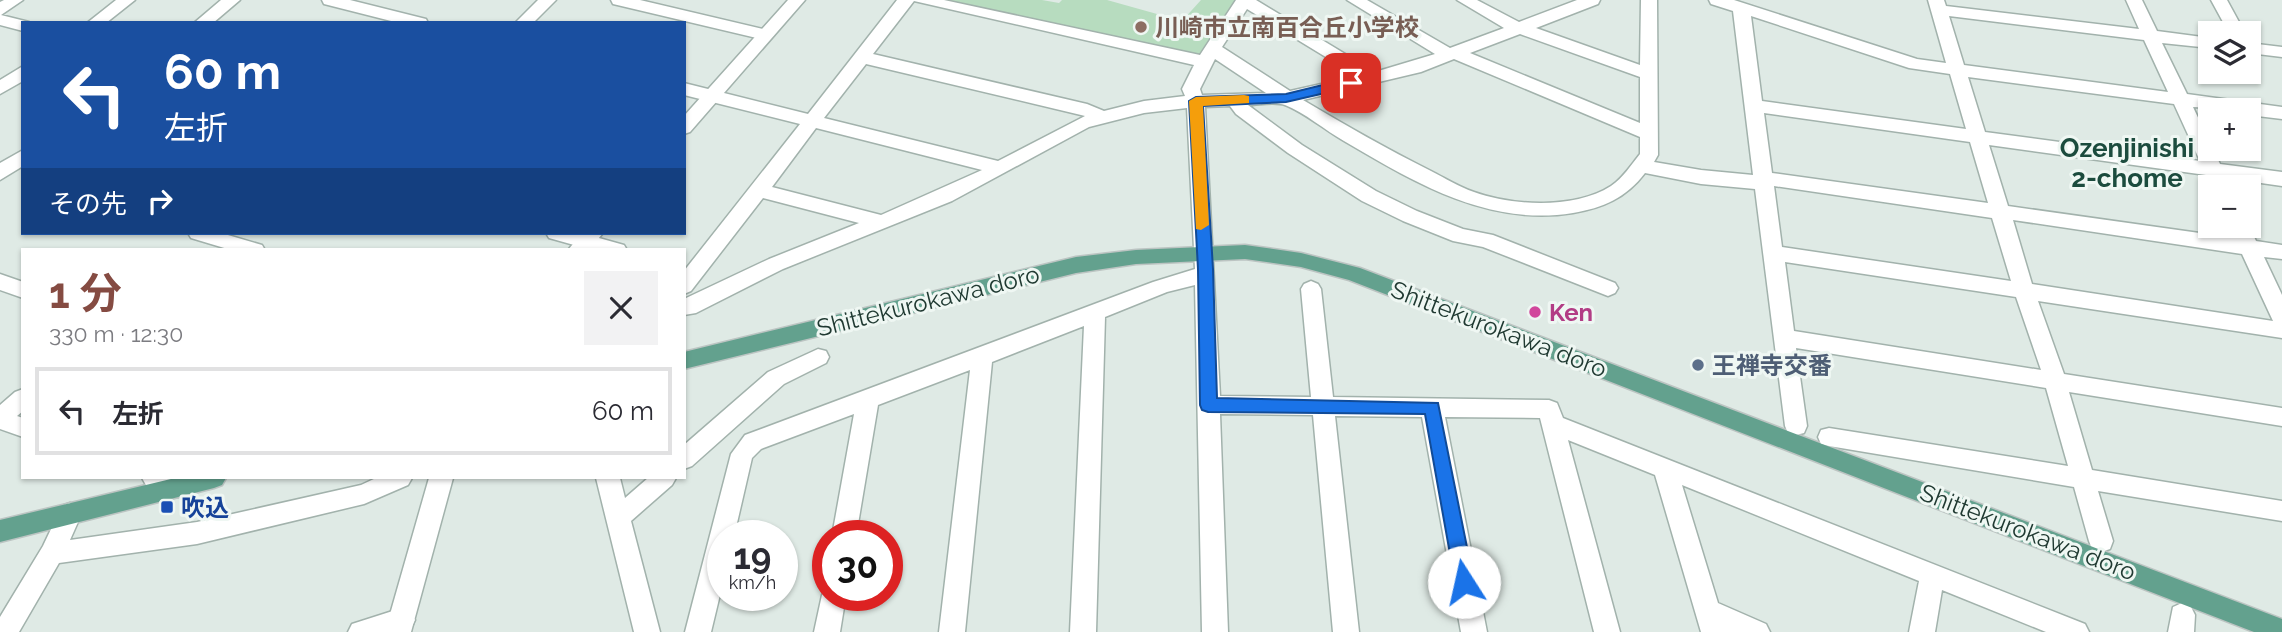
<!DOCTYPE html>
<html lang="ja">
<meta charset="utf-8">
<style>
body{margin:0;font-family:Raleway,"Noto Sans JP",sans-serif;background:#f2f2f3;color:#2b2b33;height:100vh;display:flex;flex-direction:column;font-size:26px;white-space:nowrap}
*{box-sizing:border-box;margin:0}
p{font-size:23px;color:#7c7c81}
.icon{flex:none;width:38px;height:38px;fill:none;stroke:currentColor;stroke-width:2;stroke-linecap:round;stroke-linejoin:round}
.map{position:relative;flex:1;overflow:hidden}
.details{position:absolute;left:21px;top:248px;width:665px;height:231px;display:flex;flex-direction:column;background:#fff;border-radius:0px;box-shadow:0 2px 5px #0004}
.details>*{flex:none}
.top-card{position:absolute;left:21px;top:21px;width:665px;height:214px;border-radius:0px;box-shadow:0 2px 5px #0004;background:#1a4fa0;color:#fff;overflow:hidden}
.fabs{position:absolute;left:2198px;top:21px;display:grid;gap:14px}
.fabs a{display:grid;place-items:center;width:63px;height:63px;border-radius:0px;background:#fff;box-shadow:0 2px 5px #0004;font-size:35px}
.speed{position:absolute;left:707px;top:520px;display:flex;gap:14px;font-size:35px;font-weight:700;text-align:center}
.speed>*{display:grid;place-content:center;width:91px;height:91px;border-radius:50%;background:#fff;box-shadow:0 2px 5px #0004;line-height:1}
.speed small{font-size:18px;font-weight:400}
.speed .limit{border:10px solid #d22;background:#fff;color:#111}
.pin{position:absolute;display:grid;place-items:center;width:60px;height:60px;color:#fff;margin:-30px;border-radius:14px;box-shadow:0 4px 10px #0006}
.me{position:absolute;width:77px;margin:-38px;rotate:350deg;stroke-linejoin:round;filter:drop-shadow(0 0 5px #0008)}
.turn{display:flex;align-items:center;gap:24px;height:147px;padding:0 28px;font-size:32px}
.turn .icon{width:91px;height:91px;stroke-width:2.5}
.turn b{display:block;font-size:49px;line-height:60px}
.then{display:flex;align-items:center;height:66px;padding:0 28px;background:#0003;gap:14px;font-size:26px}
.round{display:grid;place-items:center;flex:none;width:74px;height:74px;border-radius:0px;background:#f2f2f3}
.overview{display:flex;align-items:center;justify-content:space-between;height:119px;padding:0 28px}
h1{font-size:42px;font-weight:700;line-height:52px;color:#854b42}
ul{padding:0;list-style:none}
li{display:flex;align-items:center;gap:21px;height:88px;margin:0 14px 10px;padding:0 14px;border:4px solid #e1e1e2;border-radius:0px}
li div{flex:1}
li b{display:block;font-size:26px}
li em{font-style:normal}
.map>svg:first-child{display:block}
</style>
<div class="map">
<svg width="2282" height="632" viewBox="0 0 2282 632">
<rect width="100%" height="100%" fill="#dfeae5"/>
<path fill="#b7dcbf" d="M942 0H1042L1059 3 1062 0H1107L1182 21 1201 0H1235L1202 54 1192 55Z"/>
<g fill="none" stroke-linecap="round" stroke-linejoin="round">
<defs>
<path id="minor" d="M4 0H23L1 15 29 22 23 23V31L0 25V2Z
M116 0H135L106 23H87Z
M221 0H240L213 23H194Z
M322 0H350L426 19 428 23H399L324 4Z
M538 0H556L533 23H515Z
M611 0H640L771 31 774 35 765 40 613 4Z
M897 0H944L1200 55 1236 0H1256L1375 72 1435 54 1347 0H1367L1450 48 1504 28 1457 0H1477L1519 22 1577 0H1600L1598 4 1536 28 1640 65 1641 0H1657L1658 155 1654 162 1701 170 1753 175 1733 11 1711 4 1709 0H1734L1917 59 1946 63 1928 0H1944L1946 6 2139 29 2126 0H2142L2157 31 2210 38V48L2162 43 2187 94 2282 107V119L2249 115V110L2193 107 2220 164 2282 172V186L2226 178 2230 187H2212L2206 175 1989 145 2008 206 2235 238 2229 226H2249L2256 241 2282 245V259L2264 257 2282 295V338L2038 301 2064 374 2282 408V426L2069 392 2092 470 2282 501V521L2098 491 2113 541 2110 549 2101 552 2092 549 2089 541 2074 487 1829 446 1821 444 1818 437 1821 430 1829 428 2068 466 2046 388 1796 348 1807 426 1804 433 1796 435 1788 433 1785 426 1755 189 1701 184 1645 173C1626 198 1603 208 1573 213 1488 227 1414 182 1344 141 1326 131 1304 112 1285 105 1275 101 1259 105 1248 105L1302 145 1376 191 1417 211 1463 229 1493 235 1615 283 1618 288 1615 293 1608 296 1483 247 1453 241 1403 221 1362 201 1288 153 1236 114 1230 106 1205 107 1220 396 1311 397 1301 289 1304 284 1311 281 1318 284 1321 289 1333 397 1549 400 1557 403 1563 418 2085 624 2089 632H2046L1942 590 1935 632H1909L1919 581 1682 485 1718 603 1766 624 1770 632H1701L1655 475 1568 440 1620 632H1594L1540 418 1445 417 1487 632H1461L1422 417 1335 416 1359 632H1333L1313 415 1220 414 1228 632H1202L1195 285 1167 292 1105 317 1096 632H1070L1084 326 992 362 965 632H939L970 370 878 405 856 536H832L854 414 761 449 752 458 734 536H723V582L711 632H685L731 454 745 435 1153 282 1195 269 1187 108 1144 113 1089 127 952 201 783 269 696 313 684 315V299L769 259 859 223 763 198 691 291 684 294V271L800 124 684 95V83L808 114ZM914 1 1194 65 1182 89 1185 96 1144 101 1104 111 1087 104 873 54ZM1247 9 1357 76 1290 91 1222 47ZM1751 16 1909 68 1950 74 1966 129 1762 101ZM1949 16 2144 40 2168 92 1964 65ZM1520 34 1640 77V123L1470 53ZM1215 59 1266 93 1202 95 1200 89ZM1454 59 1640 137V154C1631 165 1623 178 1611 186 1575 209 1513 206 1474 192 1459 187 1445 178 1431 171 1387 149 1345 125 1303 100L1421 72ZM866 64 1081 115 1085 116 998 161 824 118ZM1968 77 2174 104 2200 161 1985 132ZM1764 113 1970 142 1988 203 1772 173ZM816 128 982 170 881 215 772 187ZM1774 186 1992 218 2011 281 1782 247ZM2013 220 2242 254 2273 321 2032 284ZM1785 262 2016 297 2041 370 1794 331Z
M2211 0H2227L2245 33H2229Z
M2249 43 2282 47V57L2249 53Z
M23 66V81L0 94V80Z
M23 150V166L0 180V163Z
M188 233H221L262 245 265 250H231L191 238Z
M546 233H581L624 245 627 250H592L549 238Z
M0 274 23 282V298L0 290Z
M818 349 826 351 829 357 826 363 784 384 692 466 684 469V445L768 372Z
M23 389V411L17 416 23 418V437L0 429V405L15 392Z
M142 478H180L186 480 190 487 186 494 178 497 146 485Z
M376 478H412L408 485 364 504 197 544 59 563 19 632H0V617L43 546 62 506 70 503 78 506 82 513 70 540 197 522 361 485Z
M596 478H620L625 498 648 478H676L672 485 631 521 660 632H634Z
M828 586V595H846L840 632H814L822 595Z
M2182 603 2191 607 2195 615 2194 632H2168L2173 607Z
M402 608 411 612 415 620 411 628 401 632H348L352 624Z"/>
<path id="tertiary" d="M788 0H805L690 132 684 134V116Z
M582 233H603L589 250H568Z
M429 478H453L411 632H385Z"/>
<path id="primary" d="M1245 245 1301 253 1360 268 2282 619V632H2254L1349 280 1301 267 1245 259 1136 264 1076 273 684 369V352L1076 257 1136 250Z
M175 478H226L222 485 214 488 0 542V520Z"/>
</defs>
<use href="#minor" stroke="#a2b2ac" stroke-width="3"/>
<use href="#tertiary" stroke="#a2b2ac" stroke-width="3"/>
<use href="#primary" stroke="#bcc4c2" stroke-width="3"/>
<use href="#minor" fill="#fff" fill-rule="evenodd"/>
<use href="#tertiary" fill="#fff" fill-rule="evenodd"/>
<use href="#primary" fill="#63a18e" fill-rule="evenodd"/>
</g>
<path fill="#1a73e8" stroke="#114b97" stroke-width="2" d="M1351 78 1356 80V86L1286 102 1203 106 1213 269 1217 398 1438 403 1474 582 1471 588 1464 590 1458 588 1455 582 1425 414 1208 412 1202 410 1200 405 1198 269 1189 101 1196 97 1286 94Z"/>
<path fill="#f59e0b" d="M1244 95 1249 96V103L1203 106 1209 225 1201 230 1196 229 1189 101 1196 97Z"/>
<circle fill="#8d6e63" stroke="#eff7f3" stroke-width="2.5" cx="1141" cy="27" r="7"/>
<circle fill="#d1479c" stroke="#eff7f3" stroke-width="2.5" cx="1535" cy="312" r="7"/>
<circle fill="#5c6f8a" stroke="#eff7f3" stroke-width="2.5" cx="1698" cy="365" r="7"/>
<rect fill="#1a4fb4" stroke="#eff7f3" stroke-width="2.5" x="160" y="500" width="14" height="14" rx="3.5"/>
<g text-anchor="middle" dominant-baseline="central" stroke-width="6" stroke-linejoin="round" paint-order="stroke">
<g font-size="24" font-weight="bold" fill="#785e54" stroke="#eff7f3" text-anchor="start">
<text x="1155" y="27">川崎市立南百合丘小学校</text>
</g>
<g font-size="24" fill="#203a32" stroke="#eff7f3">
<text transform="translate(928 301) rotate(-14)">Shittekurokawa doro</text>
<text transform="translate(1499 329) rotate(21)">Shittekurokawa doro</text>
<text transform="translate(2028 532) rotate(21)">Shittekurokawa doro</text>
</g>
<g font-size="24" font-weight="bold" fill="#b23c85" stroke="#eff7f3" text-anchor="start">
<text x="1549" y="312">Ken</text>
</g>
<g font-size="24" font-weight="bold" fill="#4e5e75" stroke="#eff7f3" text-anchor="start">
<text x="1712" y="365">王禅寺交番</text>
</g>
<g font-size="24" font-weight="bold" fill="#164399" stroke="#eff7f3" text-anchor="start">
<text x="181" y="507">吹込</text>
</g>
<g font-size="26" font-weight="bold" fill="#1c4c3e" stroke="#eff7f3">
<text x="2127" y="148">Ozenjinishi<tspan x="2127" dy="30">2-chome</tspan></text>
</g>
</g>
</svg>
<div class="fabs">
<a><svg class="icon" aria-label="layers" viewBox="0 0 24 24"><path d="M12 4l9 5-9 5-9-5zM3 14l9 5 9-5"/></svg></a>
<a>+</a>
<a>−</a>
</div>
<div class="speed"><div>19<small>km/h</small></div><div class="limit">30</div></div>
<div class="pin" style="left:1351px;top:83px;background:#d93025"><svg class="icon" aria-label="arrive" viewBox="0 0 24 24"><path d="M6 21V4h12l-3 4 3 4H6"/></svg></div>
<svg class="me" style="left:1464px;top:582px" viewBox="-20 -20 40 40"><circle r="19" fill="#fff"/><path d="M0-13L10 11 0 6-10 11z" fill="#1a73e8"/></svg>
<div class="top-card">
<div class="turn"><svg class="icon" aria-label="left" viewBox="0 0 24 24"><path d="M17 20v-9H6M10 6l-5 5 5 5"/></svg><div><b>60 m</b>左折</div></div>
<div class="then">その先<svg class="icon" aria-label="right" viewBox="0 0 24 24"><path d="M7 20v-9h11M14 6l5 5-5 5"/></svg></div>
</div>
<section class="details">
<div class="overview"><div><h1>1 分</h1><p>330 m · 12:30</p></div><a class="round"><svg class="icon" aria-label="close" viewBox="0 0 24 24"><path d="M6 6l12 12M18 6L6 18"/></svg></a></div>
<ul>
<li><svg class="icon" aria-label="left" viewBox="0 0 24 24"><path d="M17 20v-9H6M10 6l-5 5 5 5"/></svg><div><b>左折</b></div><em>60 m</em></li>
</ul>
</section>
</div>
